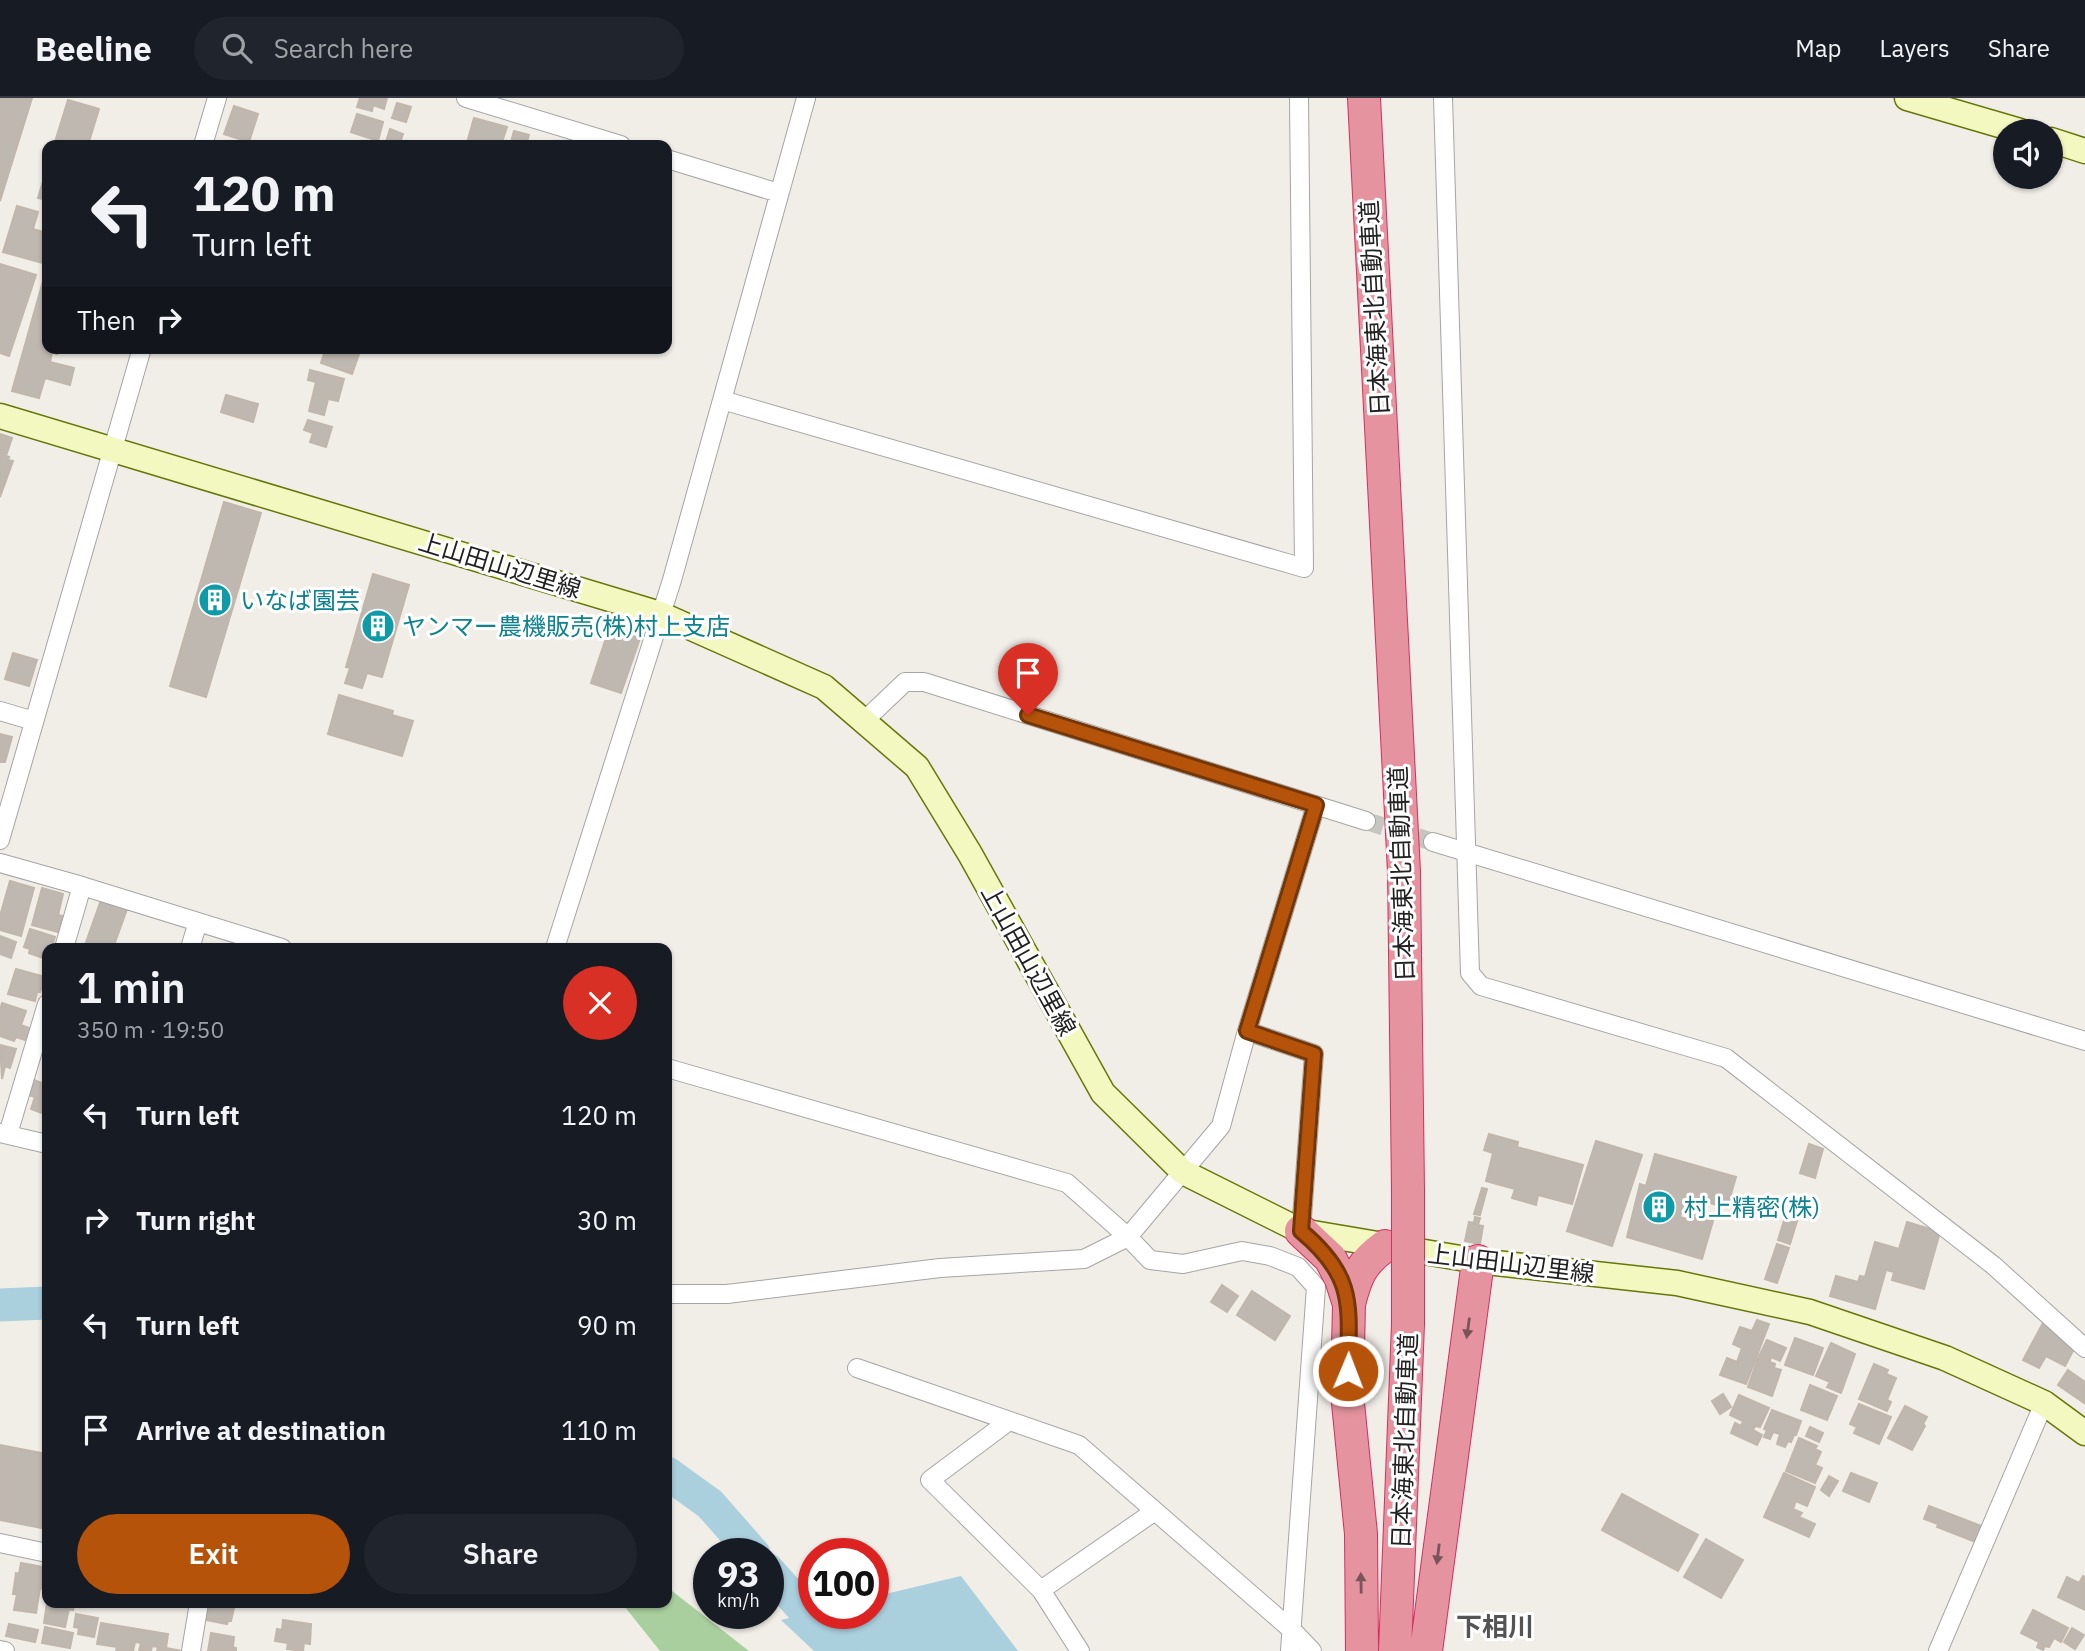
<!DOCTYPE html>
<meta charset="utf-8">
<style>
body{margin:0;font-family:"IBM Plex Sans","Noto Sans JP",sans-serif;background:#20242c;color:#f1f3f6;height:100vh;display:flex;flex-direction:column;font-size:26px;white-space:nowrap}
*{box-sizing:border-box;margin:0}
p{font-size:23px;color:#9ea1a6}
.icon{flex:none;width:38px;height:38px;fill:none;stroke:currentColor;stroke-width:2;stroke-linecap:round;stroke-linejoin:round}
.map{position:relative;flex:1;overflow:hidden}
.panel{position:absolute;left:42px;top:845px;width:630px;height:665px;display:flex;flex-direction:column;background:#171b24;border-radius:14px;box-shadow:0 2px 5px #0004}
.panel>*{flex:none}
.guide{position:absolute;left:42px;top:42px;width:630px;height:214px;border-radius:14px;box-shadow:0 2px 5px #0004;background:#171b24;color:#f1f3f6;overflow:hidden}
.buttons{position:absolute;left:1993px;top:21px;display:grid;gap:14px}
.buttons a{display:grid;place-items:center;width:70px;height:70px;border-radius:50%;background:#171b24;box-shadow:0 2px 5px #0004;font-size:35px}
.speed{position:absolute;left:693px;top:1440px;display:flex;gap:14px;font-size:35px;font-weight:700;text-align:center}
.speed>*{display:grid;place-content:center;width:91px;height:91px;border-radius:50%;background:#171b24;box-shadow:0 2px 5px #0004;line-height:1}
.speed small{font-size:18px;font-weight:400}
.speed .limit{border:10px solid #d22;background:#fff;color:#111}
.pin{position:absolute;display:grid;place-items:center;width:60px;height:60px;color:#fff;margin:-72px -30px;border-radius:50% 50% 50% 0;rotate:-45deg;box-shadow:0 0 7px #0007}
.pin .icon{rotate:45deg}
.me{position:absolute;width:77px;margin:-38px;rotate:1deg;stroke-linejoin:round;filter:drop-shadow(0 0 5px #0008)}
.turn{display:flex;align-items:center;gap:24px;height:147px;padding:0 35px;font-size:32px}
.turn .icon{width:91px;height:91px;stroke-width:2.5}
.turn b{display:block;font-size:49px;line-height:60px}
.then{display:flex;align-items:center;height:66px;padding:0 35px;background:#0003;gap:14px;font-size:26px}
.round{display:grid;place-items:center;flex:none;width:74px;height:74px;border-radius:37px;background:#20242c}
.headline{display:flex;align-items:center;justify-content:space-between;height:119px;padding:0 35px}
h1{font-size:42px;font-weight:600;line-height:52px}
.button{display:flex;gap:14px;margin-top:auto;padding:14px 35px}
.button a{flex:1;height:80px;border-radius:42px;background:#b45309;color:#fff;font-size:28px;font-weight:600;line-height:80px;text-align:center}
.button a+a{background:#20242c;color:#f1f3f6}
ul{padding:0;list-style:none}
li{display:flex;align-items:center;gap:21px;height:105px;padding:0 35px}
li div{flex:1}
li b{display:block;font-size:26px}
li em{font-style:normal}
header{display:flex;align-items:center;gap:42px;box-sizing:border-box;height:98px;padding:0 35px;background:#171b24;border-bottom:2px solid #363941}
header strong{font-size:33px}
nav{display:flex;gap:38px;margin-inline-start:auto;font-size:24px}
.search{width:490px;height:63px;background:#20242c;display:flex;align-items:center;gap:18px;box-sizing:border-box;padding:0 24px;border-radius:38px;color:#9ea1a6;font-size:26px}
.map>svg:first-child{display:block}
</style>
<header>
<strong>Beeline</strong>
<div class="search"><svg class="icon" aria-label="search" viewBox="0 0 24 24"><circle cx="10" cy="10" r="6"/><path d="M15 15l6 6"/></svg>Search here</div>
<nav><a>Map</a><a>Layers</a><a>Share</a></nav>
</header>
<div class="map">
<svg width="2085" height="1553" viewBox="0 0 2085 1553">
<rect width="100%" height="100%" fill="#f1eee8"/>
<path fill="#aacf9e" d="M667 1489 749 1553H660L625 1509 628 1505H667Z"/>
<path fill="#aacfdd" d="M961 1478 1018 1553H814L781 1522 814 1514V1516H873V1499Z"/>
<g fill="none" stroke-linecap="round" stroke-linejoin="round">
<path stroke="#aacfdd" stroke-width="33" d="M0 1207 47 1205
M667 1375 710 1406 754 1456
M768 1472 841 1553"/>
</g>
<path fill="#beb8b1" stroke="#c2b6ab" stroke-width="2" d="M0 0H32L0 103Z
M360 0H387L384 11 373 7 372 13 357 9Z
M68 2 99 11 88 47H54Z
M397 5 411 9 406 24 392 20Z
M234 8 258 16 249 44 224 36Z
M357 16 383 24 378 43 351 34Z
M474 20 507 29 501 47H473L474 43 468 41Z
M390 31 403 36 399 47H385Z
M514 33 529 37 526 47H506L507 43 511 44Z
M47 70V102L38 100Z
M17 108 38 114 33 131 47 135 46 166 3 154Z
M0 166 36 177 9 258 0 255Z
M45 176 47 177V250H59L57 256 52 254 50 264 74 270 70 287 45 280 39 300 12 293Z
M326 250H344L359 256 352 276 321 265Z
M310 272 344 281 338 303 328 301 324 317 309 313 316 284 308 282Z
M226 297 258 306 253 324 221 314Z
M308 322 332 329 326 349 310 344 313 335 304 332Z
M0 336 12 340 6 358 9 359 8 362 13 363 0 399Z
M224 404 261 415 206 599 170 588Z
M373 476 409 487 382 579 367 575 362 590 345 585 350 570 346 569Z
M610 515 618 518 617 520 644 529 621 595 591 585 608 534 605 532Z
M13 555 37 562 29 588 5 581Z
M339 597 393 613 392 617 413 623 402 658 328 636Z
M0 636 12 639 5 664H0Z
M10 783 34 790 21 838 0 832V818Z
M42 790 63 796 58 817 63 818 58 834 32 827Z
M101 802 127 811 113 850H84Z
M30 831 55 839 51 850H47V855L45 854 43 860 29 855 30 851 24 849Z
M0 838 16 844 11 860 0 856Z
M16 871 45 879 40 894H37L35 903 8 896Z
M2 905 26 913 21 927 29 930 25 942 16 939 14 943 0 938V913Z
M0 947 16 951 10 970 5 968 2 981Z
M34 982 47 987V1017L31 1011 35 999 28 997Z
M1489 1036 1518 1044 1517 1049 1583 1067 1572 1106 1538 1097 1536 1107 1512 1100 1515 1091 1486 1083 1493 1055 1484 1052Z
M1596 1043 1642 1057 1612 1148 1567 1133Z
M1809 1046 1823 1051 1815 1080 1800 1075Z
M1655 1056 1736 1079 1727 1110 1686 1098 1680 1119 1692 1123 1694 1117 1713 1123 1702 1161 1627 1139 1640 1086 1646 1088Z
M1482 1090 1487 1091 1480 1117 1474 1116Z
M1786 1116 1798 1120 1790 1146 1778 1142Z
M1475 1119 1480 1120 1478 1127 1483 1128 1480 1146 1465 1143 1469 1124 1474 1125Z
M1907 1124 1940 1134 1924 1191 1892 1182 1894 1174 1886 1172 1875 1211 1830 1198 1836 1178 1858 1184 1860 1178 1865 1179 1875 1144 1899 1151Z
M1777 1146 1789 1150 1777 1185 1765 1181Z
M1222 1187 1238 1198 1227 1214 1211 1204Z
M1252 1193 1290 1218 1275 1242 1237 1217Z
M1757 1222 1769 1226 1746 1286 1720 1277 1727 1260 1737 1264 1742 1250 1733 1246 1740 1229 1752 1233Z
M2044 1223 2075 1249 2065 1268 2046 1258 2039 1270 2023 1262Z
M1795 1240 1823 1250 1813 1277 1785 1267Z
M1767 1242 1786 1250 1780 1263 1771 1259 1770 1263 1759 1258Z
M1831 1245 1855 1256 1841 1295 1827 1289 1830 1284 1816 1278Z
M1758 1260 1775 1266 1774 1270 1781 1272 1772 1298 1748 1289Z
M1874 1266 1888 1272 1886 1276 1896 1280 1887 1302 1891 1304 1887 1313 1859 1301Z
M2068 1272 2085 1284 2084 1305 2058 1287Z
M1810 1287 1837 1298 1827 1322 1801 1312Z
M1723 1296 1731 1309 1720 1316 1712 1303Z
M1739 1297 1769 1310 1760 1329 1755 1328 1753 1332 1762 1337 1757 1347 1731 1335 1735 1325 1741 1328 1743 1323 1730 1317Z
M1859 1306 1891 1319 1879 1346 1854 1335 1857 1329 1850 1326Z
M1905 1308 1927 1319 1923 1326 1925 1328 1912 1352 1888 1340Z
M1772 1312 1801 1323 1796 1337H1794L1791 1344 1788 1343 1785 1349 1777 1346 1780 1336 1773 1334 1770 1341 1764 1339 1767 1332 1764 1331Z
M1810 1329 1823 1335 1819 1344 1806 1338Z
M1799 1340 1817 1348 1815 1351 1821 1354 1815 1367 1822 1370 1815 1385 1786 1373Z
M0 1347 47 1356V1431L0 1422Z
M1784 1375 1815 1389 1807 1408 1796 1403 1793 1411 1802 1415 1799 1419 1815 1426 1809 1439 1764 1419Z
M1851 1375 1877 1385 1869 1404 1843 1393Z
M1829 1378 1838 1383 1829 1398 1821 1392Z
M1622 1396 1698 1437 1678 1473 1602 1432Z
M1929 1408 1984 1429 1978 1445 1937 1429 1938 1426 1924 1421Z
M1706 1441 1743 1462 1721 1500 1684 1479Z
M21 1465 44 1469 43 1491 40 1490 36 1515 14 1512 17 1496H13L16 1475 19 1476Z
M2083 1478 2085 1479V1512L2058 1499 2067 1479 2079 1485Z
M47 1505H75L73 1512 69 1511 65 1529 44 1525Z
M210 1505H235L231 1523H228L227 1526 206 1522Z
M2033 1512 2068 1530 2061 1544 2054 1540 2049 1549 2045 1548 2043 1552 2037 1549 2039 1544 2021 1535Z
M76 1516 98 1520 94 1539 78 1536 79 1530 74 1529Z
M283 1522 311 1526 310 1546 304 1545 303 1553 287 1551 288 1545 275 1543 277 1531 282 1532Z
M101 1525 168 1536 166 1550 182 1553H157L158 1549 152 1548 151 1553H139L141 1545 135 1544 133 1553H116L117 1549 97 1546Z
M9 1526 38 1532 35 1544 6 1538Z
M45 1529 73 1535 70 1550 42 1545Z
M2072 1530 2084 1537 2075 1551 2064 1544Z
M211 1535 234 1539 233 1549 236 1550V1553H208Z"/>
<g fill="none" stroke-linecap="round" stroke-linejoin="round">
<path stroke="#c7c5c0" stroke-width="18" stroke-dasharray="18 9" stroke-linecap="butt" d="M1366 723 1433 744"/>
<defs>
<path id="street" d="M466 0 621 47
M1443 0 1470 875 1481 888 1726 960 1993 1167 2085 1250
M203 47 217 0
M667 61 779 95
M722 302 1304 470 1299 0
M0 613 34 623
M864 623 905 584H924L1366 723
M0 742 142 250
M1433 744 2085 943
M0 765 82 788 282 850
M64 850 82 788
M190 850 198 824
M555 850 672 482 806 0
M1247 933 1314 956 1301 1133
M667 970 1067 1085 1128 1139 1150 1162 1183 1166 1242 1153 1270 1158 1298 1169 1316 1189 1290 1553
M0 1035 47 1046
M8 1036 47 906
M667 1196H727L940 1170 1084 1161 1128 1139 1221 1028 1247 933 1316 707
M857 1270 1079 1347 1293 1533 1312 1553
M1009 1323 930 1382 1041 1492 1080 1553
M0 1445 47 1455
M1041 1492 1155 1413
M0 1552 5 1553
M191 1553 199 1505
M1938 1553 2044 1305"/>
<path id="secondary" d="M1907 0 2020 33
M2051 42 2085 53
M0 318 660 516 824 589 917 669 970 756 1103 995 1183 1074 1301 1133 1478 1163 1677 1185 1810 1214 1945 1260 2044 1305 2085 1335"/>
<path id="highway" d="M1364 0 1404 774 1408 1092
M1301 1133 1330 1160 1341 1181 1349 1206 1347 1295 1361 1436 1362 1553
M1349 1206C1356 1178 1361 1165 1385 1148
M1395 1553 1408 1226
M1426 1553 1478 1163"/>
</defs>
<use href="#street" stroke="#a5a5a5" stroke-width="20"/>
<use href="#secondary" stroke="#667709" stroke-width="27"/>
<use href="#highway" stroke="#d62e60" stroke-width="34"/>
<use href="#street" stroke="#fff" stroke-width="18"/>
<use href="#secondary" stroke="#f2f8bf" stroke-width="24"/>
<use href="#highway" stroke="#e5939e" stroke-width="32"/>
<defs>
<path id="highway-bridge" d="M1408 1226V1092"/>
</defs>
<use href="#highway-bridge" stroke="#d62e60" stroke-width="34" stroke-linecap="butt"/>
<use href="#highway-bridge" stroke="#e5939e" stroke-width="32"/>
</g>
<defs><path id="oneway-solid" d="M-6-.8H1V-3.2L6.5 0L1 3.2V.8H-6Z" transform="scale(1.75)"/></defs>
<g fill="#795459">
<use href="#oneway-solid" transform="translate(1468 1230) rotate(98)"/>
<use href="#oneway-solid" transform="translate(1438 1456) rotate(97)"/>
<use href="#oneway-solid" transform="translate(1361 1485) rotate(-91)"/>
</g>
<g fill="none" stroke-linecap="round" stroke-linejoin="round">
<defs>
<path id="route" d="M1028 617 1316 707 1247 933 1314 956 1301 1133C1356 1179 1349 1207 1348 1273"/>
</defs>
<use href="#route" stroke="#753606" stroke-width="18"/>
<use href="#route" stroke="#b45309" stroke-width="12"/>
</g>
<defs>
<symbol id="building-disc" viewBox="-11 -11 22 22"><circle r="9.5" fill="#0f9aa8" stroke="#fff"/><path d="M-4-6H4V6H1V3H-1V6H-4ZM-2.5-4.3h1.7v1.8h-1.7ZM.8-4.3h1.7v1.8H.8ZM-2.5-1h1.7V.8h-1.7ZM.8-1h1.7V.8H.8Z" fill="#fff"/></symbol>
</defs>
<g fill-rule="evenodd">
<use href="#building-disc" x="196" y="483" width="38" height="38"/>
<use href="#building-disc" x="359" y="509" width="38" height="38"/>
<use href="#building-disc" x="1640" y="1090" width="38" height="38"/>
</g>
<g text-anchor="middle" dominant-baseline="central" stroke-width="6" stroke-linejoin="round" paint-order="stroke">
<g font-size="24" fill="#212121" stroke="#fff">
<text transform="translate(1374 210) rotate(-93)">日本海東北自動車道</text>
<text transform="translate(500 467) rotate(17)">上山田山辺里線</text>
<text transform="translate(1401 776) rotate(-92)">日本海東北自動車道</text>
<text transform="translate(1029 862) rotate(61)">上山田山辺里線</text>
<text transform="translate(1511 1165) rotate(7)">上山田山辺里線</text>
<text transform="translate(1404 1343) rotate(-88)">日本海東北自動車道</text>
</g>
<g font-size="24" fill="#0d838f" stroke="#fff" text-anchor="start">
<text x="240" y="502">いなば園芸</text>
<text x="402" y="528">ヤンマー農機販売(株)村上支店</text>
<text x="1684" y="1109">村上精密(株)</text>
</g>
<g font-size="26" font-weight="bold" fill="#545454" stroke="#fff">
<text x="1495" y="1528">下相川</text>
</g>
</g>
</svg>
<div class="buttons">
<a><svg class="icon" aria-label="sound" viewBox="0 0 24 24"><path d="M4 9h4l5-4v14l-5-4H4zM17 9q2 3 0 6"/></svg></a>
</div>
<div class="speed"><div>93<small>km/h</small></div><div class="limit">100</div></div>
<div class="pin" style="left:1028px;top:617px;background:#d93025"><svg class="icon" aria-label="arrive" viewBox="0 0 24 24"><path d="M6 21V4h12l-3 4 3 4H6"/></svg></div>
<svg class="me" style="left:1348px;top:1273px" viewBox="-20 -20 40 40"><circle r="17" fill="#b45309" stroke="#fff" stroke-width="3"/><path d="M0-11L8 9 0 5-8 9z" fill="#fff"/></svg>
<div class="guide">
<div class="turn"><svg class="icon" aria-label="left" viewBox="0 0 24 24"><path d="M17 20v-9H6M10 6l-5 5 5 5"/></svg><div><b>120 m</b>Turn left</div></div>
<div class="then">Then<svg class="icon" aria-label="right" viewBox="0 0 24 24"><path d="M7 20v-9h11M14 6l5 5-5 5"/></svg></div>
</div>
<section class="panel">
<div class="headline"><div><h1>1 min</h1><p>350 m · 19:50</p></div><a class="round" style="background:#d93025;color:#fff"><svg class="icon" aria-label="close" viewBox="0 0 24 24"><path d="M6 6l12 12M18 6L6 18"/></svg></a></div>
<ul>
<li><svg class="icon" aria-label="left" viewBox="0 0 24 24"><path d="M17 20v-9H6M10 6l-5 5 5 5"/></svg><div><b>Turn left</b></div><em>120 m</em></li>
<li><svg class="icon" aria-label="right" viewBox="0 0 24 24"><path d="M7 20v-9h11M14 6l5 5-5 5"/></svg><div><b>Turn right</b></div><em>30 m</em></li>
<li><svg class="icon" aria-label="left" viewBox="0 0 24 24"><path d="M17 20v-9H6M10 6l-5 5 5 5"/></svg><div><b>Turn left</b></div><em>90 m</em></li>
<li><svg class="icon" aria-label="arrive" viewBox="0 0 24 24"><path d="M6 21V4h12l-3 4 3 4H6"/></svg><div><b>Arrive at destination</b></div><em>110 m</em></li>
</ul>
<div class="button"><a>Exit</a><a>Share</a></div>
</section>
</div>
